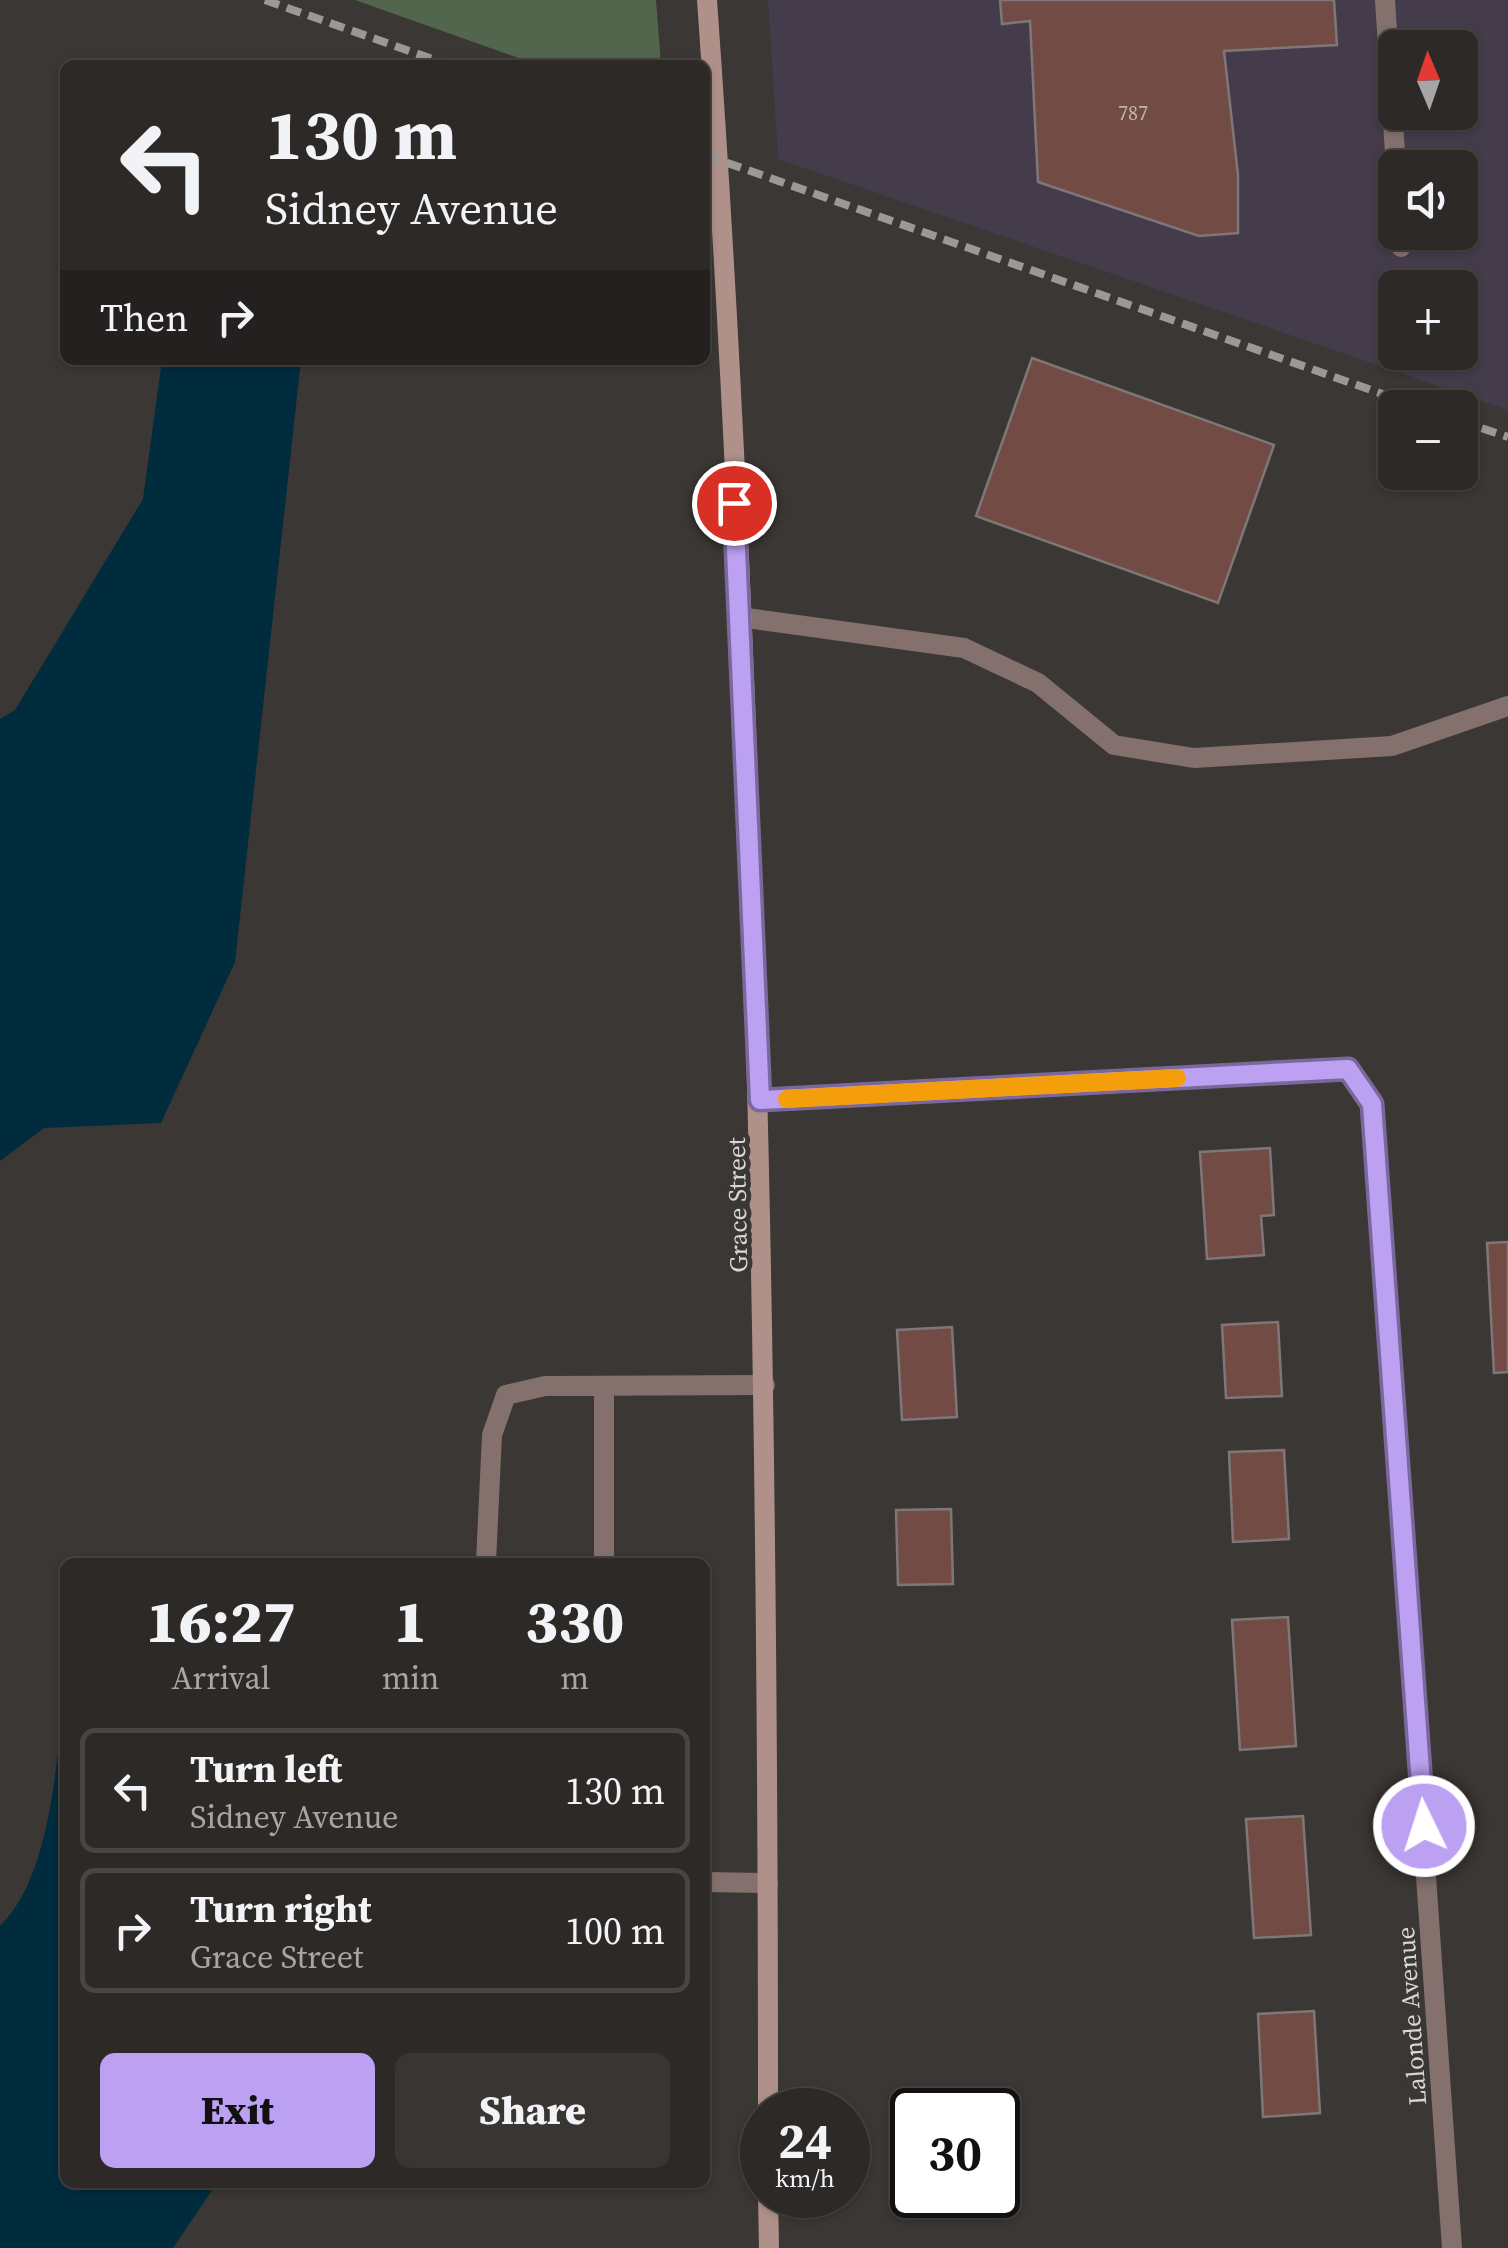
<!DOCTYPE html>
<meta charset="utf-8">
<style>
body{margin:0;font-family:"Source Serif 4",serif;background:#383533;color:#f1f3f6;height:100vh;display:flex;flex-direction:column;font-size:38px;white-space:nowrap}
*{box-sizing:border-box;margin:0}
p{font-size:32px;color:#a6a6a7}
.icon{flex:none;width:55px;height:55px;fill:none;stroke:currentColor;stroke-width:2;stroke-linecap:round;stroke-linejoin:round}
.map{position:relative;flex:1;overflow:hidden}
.panel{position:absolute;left:60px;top:1558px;width:650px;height:630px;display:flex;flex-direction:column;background:#2c2927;border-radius:15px;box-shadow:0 2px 8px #0004,0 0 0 2px #484544}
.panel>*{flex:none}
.top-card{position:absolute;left:60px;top:60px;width:650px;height:305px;border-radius:15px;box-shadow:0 2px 8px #0004,0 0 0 2px #484544;background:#2c2927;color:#f1f3f6;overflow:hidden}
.needle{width:65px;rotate:358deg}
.fabs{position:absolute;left:1378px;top:30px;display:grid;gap:20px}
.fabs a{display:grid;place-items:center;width:100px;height:100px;border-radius:15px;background:#2c2927;box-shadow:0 2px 8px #0004,0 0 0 2px #484544;font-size:50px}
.speed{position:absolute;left:740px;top:2088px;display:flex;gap:20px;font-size:50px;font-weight:700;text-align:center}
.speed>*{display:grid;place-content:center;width:130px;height:130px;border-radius:50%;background:#2c2927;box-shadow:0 2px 8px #0004,0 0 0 2px #484544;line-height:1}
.speed small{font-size:25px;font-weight:400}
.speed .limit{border:5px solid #111;border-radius:15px;background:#fff;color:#111}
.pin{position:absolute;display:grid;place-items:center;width:85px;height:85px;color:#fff;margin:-42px;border:5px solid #fff;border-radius:50%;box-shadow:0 2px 10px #0007}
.me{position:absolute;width:110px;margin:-55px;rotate:356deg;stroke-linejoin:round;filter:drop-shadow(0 0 8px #0008)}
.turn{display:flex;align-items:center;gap:35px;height:210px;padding:0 40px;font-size:45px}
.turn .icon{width:130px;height:130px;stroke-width:2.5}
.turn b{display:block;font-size:70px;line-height:85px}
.then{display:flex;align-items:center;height:95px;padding:0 40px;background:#0003;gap:20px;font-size:38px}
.eta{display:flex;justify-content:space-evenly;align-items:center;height:170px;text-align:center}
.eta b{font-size:60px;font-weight:800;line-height:70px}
.cta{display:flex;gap:20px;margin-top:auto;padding:20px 40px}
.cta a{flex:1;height:115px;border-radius:15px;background:#bca0f2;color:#111;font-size:40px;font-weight:800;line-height:115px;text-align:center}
.cta a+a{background:#383533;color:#f1f3f6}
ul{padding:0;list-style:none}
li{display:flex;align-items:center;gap:30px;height:125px;margin:0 20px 15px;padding:0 20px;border:5px solid #484544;border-radius:15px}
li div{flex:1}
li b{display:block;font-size:38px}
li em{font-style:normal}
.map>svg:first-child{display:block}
</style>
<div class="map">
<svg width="1508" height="2248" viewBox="0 0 1508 2248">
<rect width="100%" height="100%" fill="#3a3734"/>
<path fill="#443b4b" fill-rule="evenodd" d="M768 0H1508V410L778 159ZM1395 48H1460V112H1395ZM1395 168H1460V232H1395ZM1395 288H1460V352H1395Z"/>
<path fill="#52664d" d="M355 0H656L661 65H538Z"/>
<path fill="#012c3e" d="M162 360H301L235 962 161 1123 44 1128 0 1161V719L15 710 143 499Z
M65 1697V2182L217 2183 173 2248H0V1926C51 1876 55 1766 65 1697Z"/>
<path fill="#734b45" stroke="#7d7877" stroke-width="2.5" d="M1000 0H1334L1337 45 1224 51 1238 175V233L1199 236 1038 182 1030 21 1002 24Z
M1032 358 1274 445 1218 603 976 516Z
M1270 1148 1274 1215 1261 1216 1264 1255 1207 1259 1200 1152Z
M1508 1242V1372L1494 1373 1487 1243Z
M1278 1322 1282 1396 1226 1398 1222 1325Z
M952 1327 957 1417 902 1420 897 1330Z
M1284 1450 1289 1539 1233 1542 1229 1452Z
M951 1509 953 1584 898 1585 896 1510Z
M1288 1617 1296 1746 1240 1750 1232 1620Z
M1303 1816 1311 1935 1254 1938 1246 1819Z
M1314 2011 1320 2113 1263 2117 1258 2014Z
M948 2100V2110H912V2187L898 2188 893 2104Z"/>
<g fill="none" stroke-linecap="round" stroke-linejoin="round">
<path stroke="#84716d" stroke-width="20" d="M1385 0 1396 168
M1400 232 1401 247
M739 617 964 648 1038 683 1114 745 1194 758 1392 746 1508 706
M486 1562 492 1435 506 1395 545 1386 765 1385
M604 1562V1386
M705 1882 768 1883"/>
<path stroke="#84716d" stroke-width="20" d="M760 1100 1348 1069 1372 1104 1452 2248"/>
<path stroke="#af918a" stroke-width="20" d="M707 0C757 702 768 1406 768 2110
M768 2195 769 2248"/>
<path stroke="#9b9896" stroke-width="8" stroke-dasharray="15 8" stroke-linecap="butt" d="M265 0 449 65
M705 155 1422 408
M1460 421 1508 437"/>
</g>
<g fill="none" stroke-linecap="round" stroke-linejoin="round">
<defs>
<path id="route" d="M734 503 760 1100 1348 1069 1372 1104 1424 1826"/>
</defs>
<use href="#route" stroke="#7a689d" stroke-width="25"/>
<use href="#route" stroke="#bca0f2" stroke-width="18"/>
<path stroke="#f59e0b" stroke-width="18" d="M787 1099 1177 1078"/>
</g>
<g text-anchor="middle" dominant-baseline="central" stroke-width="10" stroke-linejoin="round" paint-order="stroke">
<g font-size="20" fill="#c0b4b1">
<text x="1133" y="113">787</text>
</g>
<g font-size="25" fill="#d9d7d5" stroke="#3a3734">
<text transform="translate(737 1205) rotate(-91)">Grace Street</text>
<text transform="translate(1411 2016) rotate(-94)">Lalonde Avenue</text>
</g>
</g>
</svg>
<div class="fabs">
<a><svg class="needle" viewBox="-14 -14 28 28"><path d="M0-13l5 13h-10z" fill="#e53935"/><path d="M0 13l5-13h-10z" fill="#a6a6a7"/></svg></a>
<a><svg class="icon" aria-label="sound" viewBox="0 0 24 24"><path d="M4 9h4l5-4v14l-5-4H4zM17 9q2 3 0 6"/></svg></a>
<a>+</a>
<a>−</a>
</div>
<div class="speed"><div>24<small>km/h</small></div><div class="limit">30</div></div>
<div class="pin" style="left:734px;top:503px;background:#d93025"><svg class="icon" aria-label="arrive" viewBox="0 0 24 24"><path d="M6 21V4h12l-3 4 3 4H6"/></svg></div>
<svg class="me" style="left:1424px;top:1826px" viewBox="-20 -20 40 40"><circle r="17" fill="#bca0f2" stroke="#fff" stroke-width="3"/><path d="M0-11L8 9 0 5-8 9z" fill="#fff"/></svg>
<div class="top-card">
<div class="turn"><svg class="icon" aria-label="left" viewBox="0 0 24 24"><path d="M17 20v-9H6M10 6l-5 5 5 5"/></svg><div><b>130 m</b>Sidney Avenue</div></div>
<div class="then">Then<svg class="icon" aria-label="right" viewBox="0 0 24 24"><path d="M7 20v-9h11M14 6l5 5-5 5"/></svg></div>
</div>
<section class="panel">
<div class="eta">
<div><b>16:27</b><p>Arrival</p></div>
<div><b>1</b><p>min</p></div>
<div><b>330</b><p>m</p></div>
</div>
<ul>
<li><svg class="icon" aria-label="left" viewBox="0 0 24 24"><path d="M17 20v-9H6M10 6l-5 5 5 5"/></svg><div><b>Turn left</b><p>Sidney Avenue</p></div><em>130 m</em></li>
<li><svg class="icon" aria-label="right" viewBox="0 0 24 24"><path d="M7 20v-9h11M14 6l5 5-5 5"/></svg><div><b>Turn right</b><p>Grace Street</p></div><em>100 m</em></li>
</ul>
<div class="cta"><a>Exit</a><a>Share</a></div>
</section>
</div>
